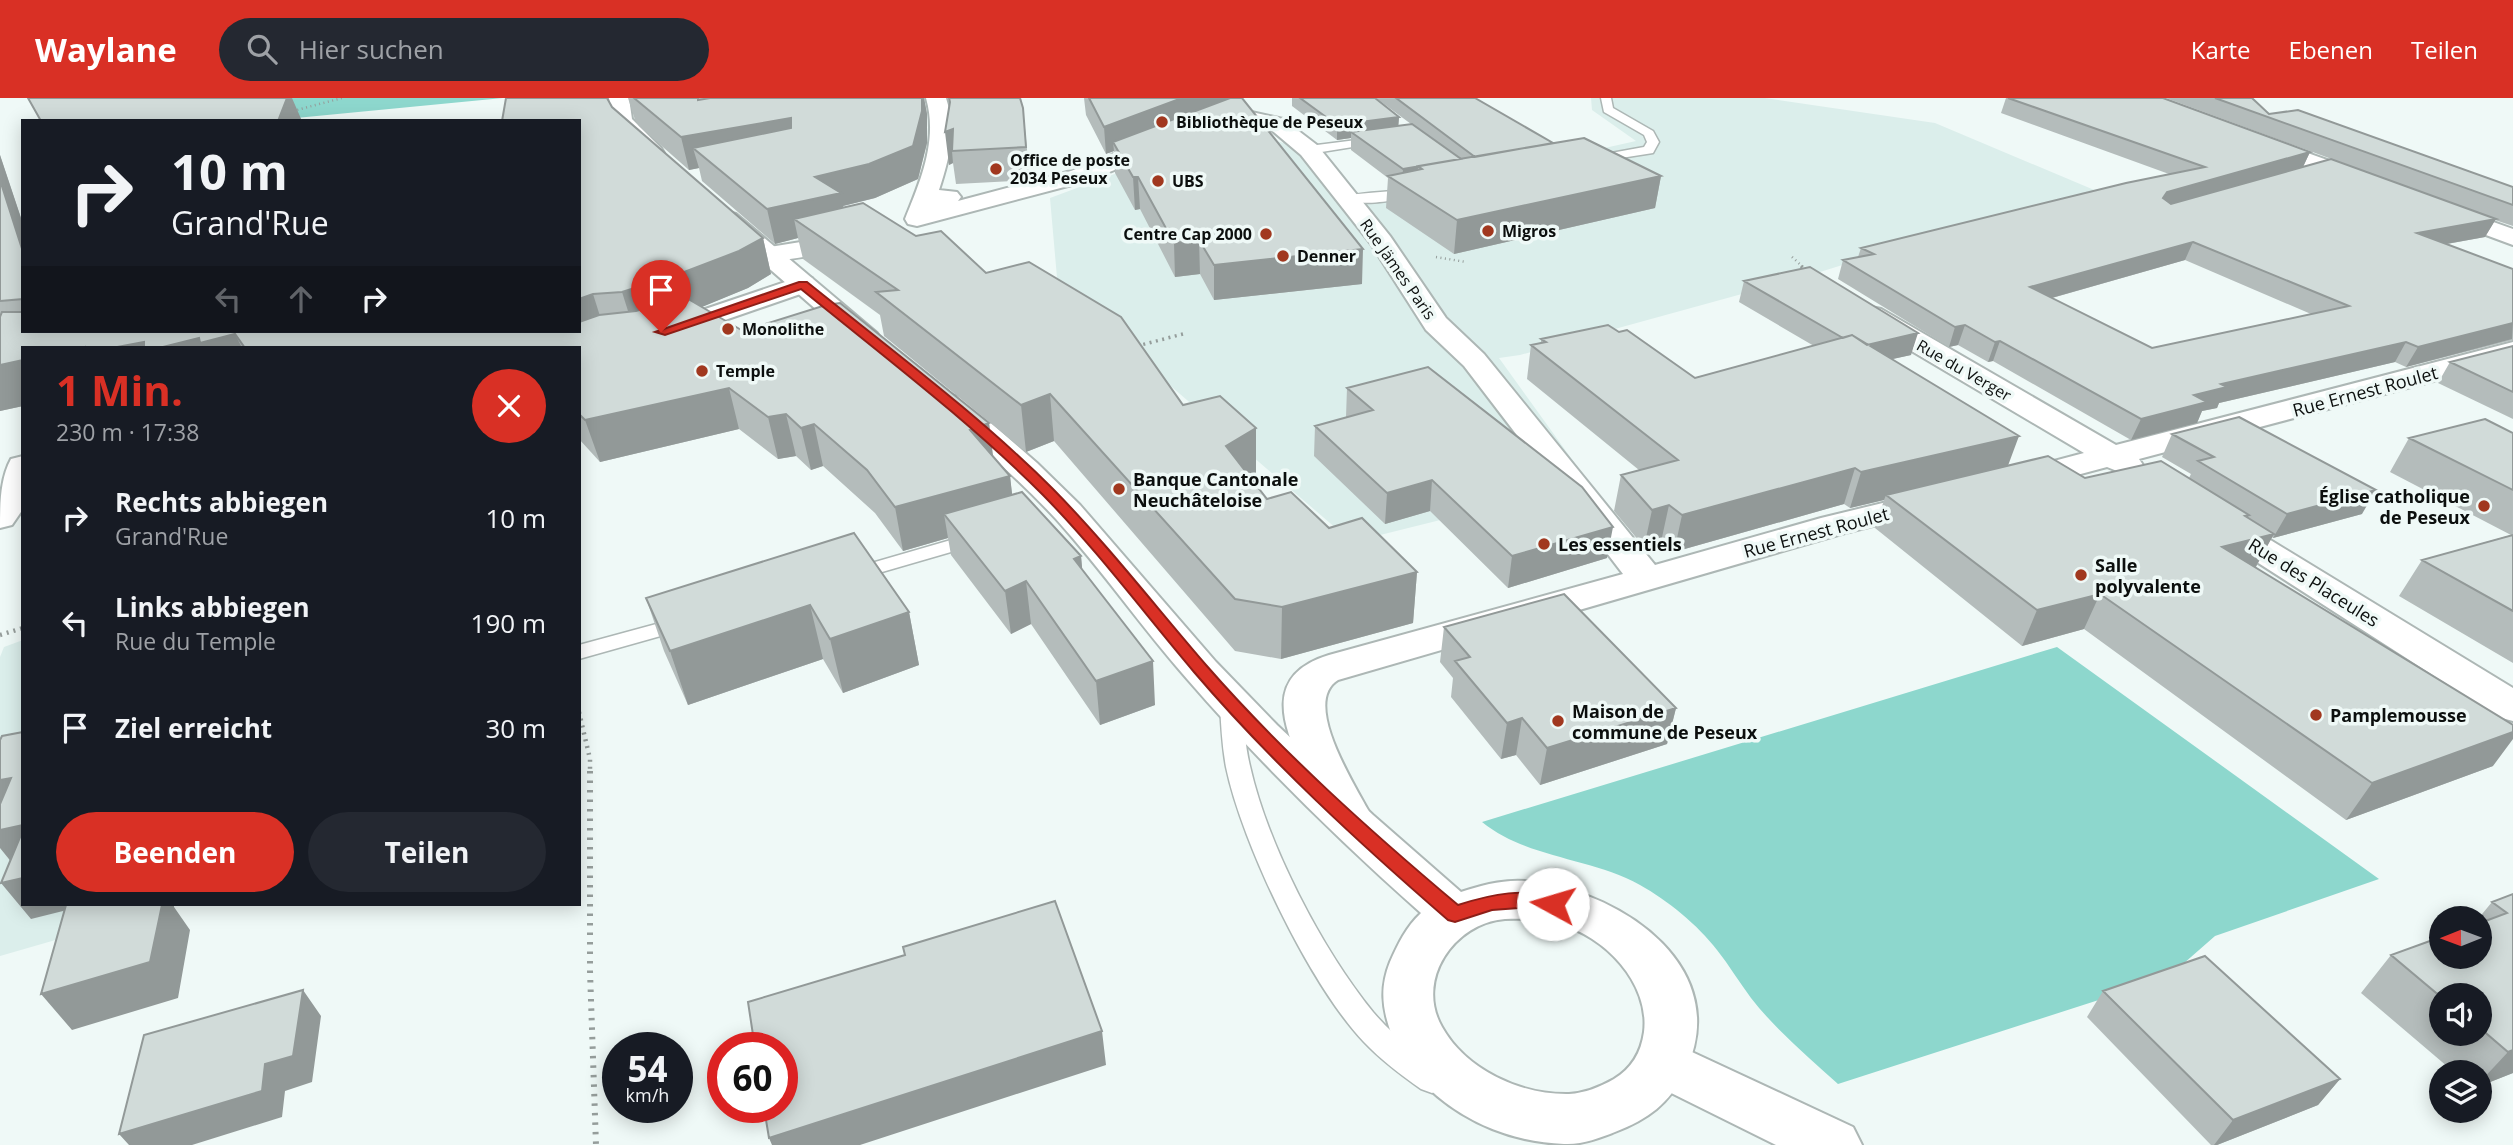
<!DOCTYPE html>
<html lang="de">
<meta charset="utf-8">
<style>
body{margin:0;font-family:"Open Sans",sans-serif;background:#242831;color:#f1f3f6;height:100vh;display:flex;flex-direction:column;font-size:26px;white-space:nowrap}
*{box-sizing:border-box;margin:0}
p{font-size:23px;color:#9ea1a6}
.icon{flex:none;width:38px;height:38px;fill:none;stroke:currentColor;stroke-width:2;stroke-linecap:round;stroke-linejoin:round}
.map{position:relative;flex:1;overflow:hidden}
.side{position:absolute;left:21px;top:248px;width:560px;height:560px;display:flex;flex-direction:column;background:#171b24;border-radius:0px;box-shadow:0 4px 18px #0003}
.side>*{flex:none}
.top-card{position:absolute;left:21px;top:21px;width:560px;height:214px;border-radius:0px;box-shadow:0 4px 18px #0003;background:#171b24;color:#f1f3f6;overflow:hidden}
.needle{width:46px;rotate:269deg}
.controls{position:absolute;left:2429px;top:808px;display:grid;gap:14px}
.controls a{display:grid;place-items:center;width:63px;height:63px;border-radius:50%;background:#171b24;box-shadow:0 4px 18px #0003;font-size:35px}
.speed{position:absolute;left:602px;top:934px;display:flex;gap:14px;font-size:35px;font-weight:700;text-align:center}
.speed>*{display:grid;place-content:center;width:91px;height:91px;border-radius:50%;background:#171b24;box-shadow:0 4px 18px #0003;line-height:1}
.speed small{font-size:18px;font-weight:400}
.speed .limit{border:10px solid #d22;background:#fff;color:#111}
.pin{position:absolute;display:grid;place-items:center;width:60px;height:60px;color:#fff;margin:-72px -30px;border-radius:50% 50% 50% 0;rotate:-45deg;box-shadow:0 0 7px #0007}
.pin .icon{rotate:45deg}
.me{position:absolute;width:77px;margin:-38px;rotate:276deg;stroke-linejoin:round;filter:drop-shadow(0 0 5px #0008)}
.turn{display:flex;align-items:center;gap:24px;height:147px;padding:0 35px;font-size:32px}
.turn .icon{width:91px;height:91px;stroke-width:2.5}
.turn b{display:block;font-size:49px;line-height:60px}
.lanes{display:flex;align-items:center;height:66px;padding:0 35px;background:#0003;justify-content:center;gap:35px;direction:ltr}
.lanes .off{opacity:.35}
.round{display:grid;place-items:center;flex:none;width:74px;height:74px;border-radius:37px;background:#242831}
.overview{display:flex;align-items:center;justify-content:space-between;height:119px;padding:0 35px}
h1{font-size:42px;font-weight:700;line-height:52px;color:#d93025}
.cta{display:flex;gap:14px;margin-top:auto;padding:14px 35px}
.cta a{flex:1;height:80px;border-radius:42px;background:#d93025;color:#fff;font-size:28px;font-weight:700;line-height:80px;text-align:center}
.cta a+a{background:#242831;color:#f1f3f6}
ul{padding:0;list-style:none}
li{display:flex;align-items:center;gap:21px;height:105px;padding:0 35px}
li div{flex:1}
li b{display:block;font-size:26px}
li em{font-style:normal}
header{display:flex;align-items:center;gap:42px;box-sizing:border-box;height:98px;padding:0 35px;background:#d93025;color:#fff}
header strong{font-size:33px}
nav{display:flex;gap:38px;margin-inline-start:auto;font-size:24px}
.search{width:490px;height:63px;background:#242831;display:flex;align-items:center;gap:18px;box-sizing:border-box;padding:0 24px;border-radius:38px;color:#9ea1a6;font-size:26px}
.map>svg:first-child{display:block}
</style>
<header>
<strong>Waylane</strong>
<div class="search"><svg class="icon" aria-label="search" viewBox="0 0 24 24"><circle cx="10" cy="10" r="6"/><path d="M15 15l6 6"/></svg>Hier suchen</div>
<nav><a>Karte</a><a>Ebenen</a><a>Teilen</a></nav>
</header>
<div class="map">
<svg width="2513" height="1047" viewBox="0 0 2513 1047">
<rect width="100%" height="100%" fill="#eff9f7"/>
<path fill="#dbeeeb" d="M1591 0H1765L1935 25 2099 94 1932 139 1804 179 1520 257 1499 260 1589 385 1352 444 1058 191 1050 100 1214 39 1254 37 1309 52 1347 100H1381L1636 43 1592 12Z
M23 542V807H177L0 858V559L4 549Z"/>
<path fill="#8dd7cd" d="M272 0H503L265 23Z
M2057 549 2379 781 2215 838 2167 880 1838 986C1808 959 1776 932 1751 900 1739 884 1729 867 1717 852 1698 827 1667 802 1640 787 1589 759 1528 761 1482 724Z"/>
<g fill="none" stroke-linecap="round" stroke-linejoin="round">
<defs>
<path id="lane" d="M1601 0H1611L1613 10 1653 33 1659 44 1653 55 1589 65V59L1644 49 1647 44 1644 37 1604 14Z
M1380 39 1386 42 1384 44 1309 56 1303 52 1309 48Z
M1414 91 1420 95 1418 98C1401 102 1354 110 1341 100 1347 95 1400 93 1414 91Z
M975 435 982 437 985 441 982 445 851 483 844 481 841 477 844 473Z
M682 519 689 520 693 525 689 530 579 561V547Z
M1231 598 1239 600 1242 605C1244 626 1245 648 1250 668 1268 748 1322 851 1373 914 1385 928 1398 940 1412 951 1424 961 1440 967 1447 982L1443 991 1432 995 1421 991C1401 977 1381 962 1364 944 1310 887 1242 746 1226 669 1222 648 1221 626 1220 605L1223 600Z"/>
<path id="street" d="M926 0H946C957 33 949 61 939 92L957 94 961 99 958 103 1071 73 1156 39H1172L1175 44 1172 49 1087 83 917 128 908 126 905 121C921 82 938 42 926 0Z
M1238 11 1283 21 1317 47 1390 138 1446 220 1484 256 1655 467 1821 420 1932 393 1944 396 1949 403 1944 410 1845 435 1338 582C1300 605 1358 692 1373 721L1366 733 1350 738 1334 733C1323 714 1314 694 1305 675 1282 627 1263 577 1329 557L1623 476 1464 268 1426 232 1371 146 1301 57 1269 30 1231 21 1228 17 1231 13Z
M850 132 859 134 862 139C851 155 788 161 767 164L758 161 754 156 758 151 813 142Z
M803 178 812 180 816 186 812 192 647 249 611 253 579 266V250H570L606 236 634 235Z
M1871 209 1881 211 2116 347 2513 244V262L2139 361 2143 367 2139 374 2127 377 2107 369 2017 393 2005 390 2000 383 2005 376 2084 355 1861 223 1857 217 1861 211Z
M23 358V411L12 427 0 430C0 407 0 381 11 361Z
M2219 415 2231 418 2513 590V623L2498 619 2207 432 2202 425 2207 418Z"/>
<path id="secondary" d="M2257 37 2372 78 2375 83 2372 88H2356L2249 48 2246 43 2249 38Z
M2440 105 2513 131V147L2432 117 2428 112 2432 107Z
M1664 941 1853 1029 1862 1047H1776L1645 982 1637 965 1645 948Z"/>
<path id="primary" d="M609 0H629L632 21 661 50 664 55 661 60H645L612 23Z
M727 114 736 116 877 235 881 241 877 247 867 250 857 247 718 126 715 121 718 116Z
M950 297 961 299 1037 365 1080 407 1216 564 1277 627 1373 717 1461 794C1485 786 1509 780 1534 784 1625 796 1734 871 1685 974 1669 1006 1648 1021 1615 1034 1599 1040 1582 1047 1564 1046 1493 1044 1418 1003 1391 935 1382 910 1380 889 1390 864 1398 846 1406 829 1421 815 1339 742 1260 665 1188 582 1142 530 1103 473 1056 421 1020 382 979 347 939 313L935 306 939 299ZM1505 821C1523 820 1541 821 1558 826 1604 837 1650 885 1644 934 1641 955 1632 970 1614 981 1600 989 1585 995 1569 996 1521 997 1466 972 1442 929 1415 882 1454 825 1505 821Z"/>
</defs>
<use href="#lane" stroke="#adb7b5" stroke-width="3"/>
<use href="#street" stroke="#adb7b5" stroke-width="4"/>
<use href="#secondary" stroke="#adb7b5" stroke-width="4"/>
<use href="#primary" stroke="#adb7b5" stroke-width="4"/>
<path stroke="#959d9b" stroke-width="2.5" stroke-dasharray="1 3.5" stroke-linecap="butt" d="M293 13 342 0
M1436 159 1466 164
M1792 159 1803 169"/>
<path stroke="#959d9b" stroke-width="3.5" stroke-dasharray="2 4.5" stroke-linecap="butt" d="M1801 168 1808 174
M1137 248 1183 236"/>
<path stroke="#959d9b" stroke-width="4.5" stroke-dasharray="2 5" stroke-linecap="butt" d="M0 537 23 530
M579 614 590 661V675"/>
<path stroke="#959d9b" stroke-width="6" stroke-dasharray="2.5 7" stroke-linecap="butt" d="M590 673V873L596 1047"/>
<use href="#lane" fill="#fff" fill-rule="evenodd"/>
<use href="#street" fill="#fff" fill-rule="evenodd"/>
<use href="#secondary" fill="#fff" fill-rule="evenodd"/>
<use href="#primary" fill="#fff" fill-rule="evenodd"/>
</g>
<path fill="#b4bcbb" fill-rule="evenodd" d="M628 0H924L927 16V45L918 81 875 100 843 108 844 109 916 138 986 175 1183 307 1256 330V377L1251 380 1267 401 1329 430 1417 474 1413 525 1281 561 1235 553 1054 343 1026 354 884 238 880 217 803 161 798 140 775 146 702 83 699 70 689 72 639 28 635 22Z
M1084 0H1228L1362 186 1214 202 1200 176 1175 179 1140 111 1135 112 1115 75 1114 53 1106 56 1086 17Z
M1292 0H1375L1399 19 1398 28 1411 26 1376 0H1475L1553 45 1661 78 1655 110 1454 156 1386 110 1388 80 1351 52V40L1337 42 1292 8Z
M2006 0H2163L2310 54 2303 69 2397 85 2166 0H2252L2269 16 2513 89V128L2495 122 2485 139 2447 146 2513 171V242L2406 269 2395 264 2219 305 2217 310 2202 313 2197 325 2131 342 1993 263 1988 264 1958 247 1949 249 1838 181 1843 162 1858 159 1861 150 2169 76 2001 15ZM2185 162 2311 216 2152 250 2052 200Z
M949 6 1023 10 1030 82 956 86 953 65 949 67Z
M612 9 763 140 771 176 748 190 701 209 743 233 989 325 993 359 1010 378 1012 397 1081 458 1082 471 1155 607 1100 627 1031 526 1011 536 951 457 948 440 903 453 875 415 823 368 811 372 796 358 778 361 739 331 600 364 579 341V250H23V308L0 313V57L23 126V233H579Z
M1744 183 1911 257 1892 261 2007 368 2085 380H2189L2191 376 2162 359 2172 336 2362 416 2273 440 2272 439 2256 469 2493 668 2346 722 2084 531 2022 548 1875 430 1884 402 1850 410 1844 406 1674 454 1661 444 1644 449 1614 413 1621 377 1639 372 1527 281 1531 247 1541 245V241L1619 234 1695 280 1814 248 1739 204Z
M2513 248V321L2438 285 2450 264Z
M1347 290 1607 460 1508 490 1430 413 1385 426 1314 358 1315 328 1347 319H1346Z
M2513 335V565L2399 498 2422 462 2511 437 2390 374 2409 340Z
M646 500 909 514 919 567 843 595 823 561 688 607 664 553Z
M1444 529 1676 610 1667 646 1540 687 1516 657 1501 661 1451 599 1453 580 1440 564Z
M2513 796V975L2480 988V975H2455L2361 895 2391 857 2480 859V821H2478L2492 804ZM2441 898H2480V936H2441Z
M2103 893 2340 981 2318 1007 2217 1047H2211L2087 919Z"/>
<path fill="#929998" d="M287 0H292L302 23H278Z
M922 0H924L927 16V45L918 81 875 100 843 108 847 130 794 121 798 140 775 146 767 111 815 79Z
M1182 0H1228V9L1113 44 1114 53 1106 56 1104 29Z
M1399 19 1398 33 1351 34V40L1337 42V27Z
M791 20 798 51 693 50 699 70 689 72 681 39Z
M953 31 952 53 953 65 949 67 945 34Z
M2310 54 2302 71 2159 111 2163 100 2167 94Z
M0 57 23 126V154L0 82Z
M1418 69 1417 87 1402 86 1403 71Z
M1661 78 1655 110 1454 156 1457 122Z
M1133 79H1138L1140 111 1135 112Z
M2496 121 2485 139 2407 153 2417 135Z
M763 140 771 176 748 190 690 214 634 232 622 194Z
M1199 142 1200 176 1175 179 1174 145Z
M2193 144 2185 162 2023 208 2030 189Z
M1363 151 1362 186 1214 202V167Z
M593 196 605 234 579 233V201Z
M2513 225 2512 241 2406 269 2418 249Z
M1965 227 1958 247 1949 249 1955 229Z
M1918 235 1911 257 1852 270 1859 248Z
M235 236 242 250H159L199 240Z
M2000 243 1993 263 1988 264 1995 244Z
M144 244 147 250H112Z
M2406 244 2395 264 2219 305 2217 310 2202 313 2197 325 2131 342 2141 321 2221 286Z
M23 262V308L0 313V267Z
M729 290 739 331 600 364 585 322Z
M1050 296 1054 343 1026 354 1021 307Z
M786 316 796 358 778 361 768 319Z
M989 325 994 367 970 332Z
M814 326 823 368 811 372 801 330Z
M1256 330V377L1226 396V348Z
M2019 338 2006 373 1886 397 1884 402 1850 410 1861 374Z
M1855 370 1844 406 1674 454 1682 417Z
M1010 378 1015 421 944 416 948 440 903 453 895 409Z
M1432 382 1430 413 1385 426 1387 395Z
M2376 392 2362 416 2273 440 2287 416Z
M1669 407 1661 444 1644 449 1652 412Z
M2249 417 2234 446 2274 436 2255 470 2222 449 2245 418Z
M1613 429 1607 460 1508 490 1512 458Z
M1081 458 1085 501 1074 461Z
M1417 474 1413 525 1281 561 1282 509Z
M1026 483 1031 526 1011 536 1005 493Z
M2100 496 2084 531 2022 548 2037 512Z
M810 507 823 561 688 607 670 553Z
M909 514 919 567 843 595 830 541Z
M1153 563 1155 607 1100 627 1096 583Z
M1676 610 1667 646 1540 687 1547 650Z
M1522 620 1516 657 1501 661 1507 625Z
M2513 634V641L2493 668 2346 722 2372 685Z
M11 680 0 713V682Z
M23 727V769L17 771 0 750V732Z
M23 780V807H87L31 821 1 785Z
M142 807H174V809L190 832 178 900 72 932 41 896Z
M303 892 321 918 312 984 285 993 282 1019 192 1047H129L119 1036 265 966Z
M1102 933 1106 967 860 1047H772L769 1040Z
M2513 952V975L2480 988V984L2508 954Z
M2340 981 2318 1007 2217 1047H2214L2233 1022Z"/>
<path fill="#d1dbd9" stroke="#929998" stroke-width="2" fill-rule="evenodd" d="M28 0H287L278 23H41Z
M506 0H607L612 9 763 140 739 153 679 176 622 194 593 196 579 201V23H502Z
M634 0H698V2L710 0H922V13L913 48 869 66 815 79 841 95 767 111 693 50 791 30V20L681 39Z
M949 0H1020L1023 10 1026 49 952 53 953 31 945 34 950 4Z
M1089 0H1182L1104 29Z
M1230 0H1242L1363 151 1214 167 1199 142 1174 145 1138 79H1133L1113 44Z
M1300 0H1375L1399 19 1337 27Z
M1396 0H1475L1553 45 1475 59Z
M2008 0H2163L2310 54 2167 94 2163 100 2171 106 2331 61 2496 121 2417 135 2513 171V225L2418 249 2406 244 2221 286 2227 289 2194 297 2207 304 2141 321 2000 243 1995 244 1965 227 1955 229 1843 162 1874 156 1861 150 2126 85 2205 69ZM2193 144 2349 208 2152 250 2030 189Z
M2215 0H2252L2269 16 2298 12 2513 89V107Z
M1412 26 1461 61 1403 71 1351 34Z
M1584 40 1661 78 1457 122 1388 78 1422 71 1418 68Z
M0 82 23 154V201L0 203Z
M863 105 916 138 941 133 986 175 1029 164 1121 219 1183 307 1220 298 1256 330 1226 348 1267 401 1291 394 1329 430 1362 420 1417 474 1282 509 1235 501 1050 296 1021 307 876 194 898 192 794 121Z
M1810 169 1918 235 1867 247 1852 237 1843 240 1744 183Z
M683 198 743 233 826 207 840 205 989 325 970 332 1010 378 895 409 867 372 814 326 801 330 786 316 768 319 729 290 585 322 579 316V250H245L235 236 200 245 199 240 159 250H144V244L112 250H85V249L78 250H23V262L0 267V219L2 214H23V233H579V224L599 217 636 213Z
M1608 227 1619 234 1627 232 1695 280 1852 237 2019 338 1861 374 1855 370 1682 417 1669 407 1652 412 1621 377 1678 362 1531 247 1546 244 1541 241Z
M2513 248V294L2450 264Z
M1428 269 1582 389 1613 429 1512 458 1432 382 1387 395 1315 328 1373 312 1347 290Z
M2239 319 2376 392 2287 416 2198 363 2214 359 2172 336Z
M2485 321 2513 335V392L2409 340Z
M2048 358 2085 380 2161 363 2249 417 2245 418 2274 436 2222 449 2513 627V634L2372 685 2100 496 2037 512 1886 397Z
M1022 394 1081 458 1074 461 1153 563 1096 583 1026 483 1005 493 944 416Z
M854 435 909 514 830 541 810 507 670 553 646 500Z
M2513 437V513L2422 462Z
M1564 496 1676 610 1547 650 1522 620 1507 625 1455 563 1470 559 1444 529Z
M23 634V727L0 732V706L11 680 0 682V642L2 638Z
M23 732V780L1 785Z
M2513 796V952L2508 954 2480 930V898H2441V899L2391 857 2441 839V859H2480V825L2507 815 2492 804Z
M1055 803 1102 933 769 1040 764 1010H782V950H755L748 904 905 857 903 849Z
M66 807H162L150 864 41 896Z
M2205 858 2340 981 2233 1022 2103 893Z
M303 892 293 958 265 966 262 993 119 1036 144 937Z"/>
<path fill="#d93025" stroke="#8d1f18" stroke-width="2" d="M799 184H807C890 251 978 316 1053 391 1108 447 1155 508 1206 567 1282 654 1370 733 1458 807 1492 796 1525 789 1560 801L1563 806 1560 812 1553 814 1532 809 1492 812 1455 824 1448 822C1359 745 1271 664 1194 574 1144 515 1097 452 1043 397 968 322 883 258 801 191L665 237 655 234Z"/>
<g fill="#a1381f" stroke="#eff9f7" stroke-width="2.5">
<circle cx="1162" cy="24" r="7"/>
<circle cx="996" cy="71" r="7"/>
<circle cx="1158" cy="83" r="7"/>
<circle cx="1488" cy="133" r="7"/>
<circle cx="1266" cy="136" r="7"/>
<circle cx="1283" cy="158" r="7"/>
<circle cx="728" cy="231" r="7"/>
<circle cx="702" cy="273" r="7"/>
<circle cx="1119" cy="391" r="7"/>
<circle cx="2484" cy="408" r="7"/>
<circle cx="1544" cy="446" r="7"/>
<circle cx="2081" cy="477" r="7"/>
<circle cx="2316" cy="617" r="7"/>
<circle cx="1558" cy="623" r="7"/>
</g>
<g text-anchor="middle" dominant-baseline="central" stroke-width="7" stroke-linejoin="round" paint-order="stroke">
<g font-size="16" font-weight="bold" fill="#0c0f0e" stroke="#eff9f7" text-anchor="start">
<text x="1176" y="24">Bibliothèque de Peseux</text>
<text x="1010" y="62">Office de poste<tspan x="1010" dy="18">2034 Peseux</tspan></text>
<text x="1172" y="83">UBS</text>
<text x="1502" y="133">Migros</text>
<text x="1252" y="136" text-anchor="end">Centre Cap 2000</text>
<text x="1297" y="158">Denner</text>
<text x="742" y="231">Monolithe</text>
<text x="716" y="273">Temple</text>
</g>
<g font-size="16" fill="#0c0f0e" stroke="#eff9f7">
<text transform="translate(1398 171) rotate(55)">Rue Jämes Paris</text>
<text transform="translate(1964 272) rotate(30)">Rue du Verger</text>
</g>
<g font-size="18" fill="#0c0f0e" stroke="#eff9f7">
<text transform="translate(2365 293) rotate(-15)">Rue Ernest Roulet</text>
<text transform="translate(1816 434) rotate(-15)">Rue Ernest Roulet</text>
<text transform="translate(2314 484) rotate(32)">Rue des Placeules</text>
</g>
<g font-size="18" font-weight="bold" fill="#0c0f0e" stroke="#eff9f7" text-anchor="start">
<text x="1133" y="381">Banque Cantonale<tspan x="1133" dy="21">Neuchâteloise</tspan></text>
<text x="2470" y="398" text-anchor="end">Église catholique<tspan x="2470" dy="21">de Peseux</tspan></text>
<text x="1558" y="446">Les essentiels</text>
<text x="2095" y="467">Salle<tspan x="2095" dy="21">polyvalente</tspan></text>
<text x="1572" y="613">Maison de<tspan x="1572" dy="21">commune de Peseux</tspan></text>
<text x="2330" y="617">Pamplemousse</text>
</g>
</g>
</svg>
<div class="controls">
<a><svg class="needle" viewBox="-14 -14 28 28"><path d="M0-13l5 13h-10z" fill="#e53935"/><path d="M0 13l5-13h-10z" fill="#9ea1a6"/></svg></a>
<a><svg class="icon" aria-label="sound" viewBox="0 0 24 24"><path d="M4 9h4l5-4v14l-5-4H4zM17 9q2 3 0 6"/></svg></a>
<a><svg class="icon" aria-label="layers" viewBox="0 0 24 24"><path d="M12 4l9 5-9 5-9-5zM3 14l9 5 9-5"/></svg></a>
</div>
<div class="speed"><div>54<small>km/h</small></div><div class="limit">60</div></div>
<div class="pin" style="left:661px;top:234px;background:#d93025"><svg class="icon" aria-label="arrive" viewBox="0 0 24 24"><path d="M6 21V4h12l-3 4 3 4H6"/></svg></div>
<svg class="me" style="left:1553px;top:806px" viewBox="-20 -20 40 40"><circle r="19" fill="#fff"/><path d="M0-13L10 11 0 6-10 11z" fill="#d93025"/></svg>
<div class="top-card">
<div class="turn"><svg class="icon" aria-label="right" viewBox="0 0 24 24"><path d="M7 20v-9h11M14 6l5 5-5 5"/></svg><div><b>10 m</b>Grand'Rue</div></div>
<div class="lanes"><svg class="icon off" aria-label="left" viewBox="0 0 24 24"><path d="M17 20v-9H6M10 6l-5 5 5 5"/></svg><svg class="icon off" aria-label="ahead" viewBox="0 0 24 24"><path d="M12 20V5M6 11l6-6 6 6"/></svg><svg class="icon" aria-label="right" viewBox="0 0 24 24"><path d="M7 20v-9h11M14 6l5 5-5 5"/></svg></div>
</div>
<section class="side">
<div class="overview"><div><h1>1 Min.</h1><p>230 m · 17:38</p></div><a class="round" style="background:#d93025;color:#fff"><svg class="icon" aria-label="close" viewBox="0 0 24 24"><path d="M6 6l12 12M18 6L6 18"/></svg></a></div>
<ul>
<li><svg class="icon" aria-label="right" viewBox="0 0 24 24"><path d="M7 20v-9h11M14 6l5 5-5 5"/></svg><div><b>Rechts abbiegen</b><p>Grand'Rue</p></div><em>10 m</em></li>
<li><svg class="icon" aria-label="left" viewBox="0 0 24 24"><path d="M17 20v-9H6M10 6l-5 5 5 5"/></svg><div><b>Links abbiegen</b><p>Rue du Temple</p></div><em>190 m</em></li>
<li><svg class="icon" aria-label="arrive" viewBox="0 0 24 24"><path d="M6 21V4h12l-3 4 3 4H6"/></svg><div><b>Ziel erreicht</b></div><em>30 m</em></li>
</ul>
<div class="cta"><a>Beenden</a><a>Teilen</a></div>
</section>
</div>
